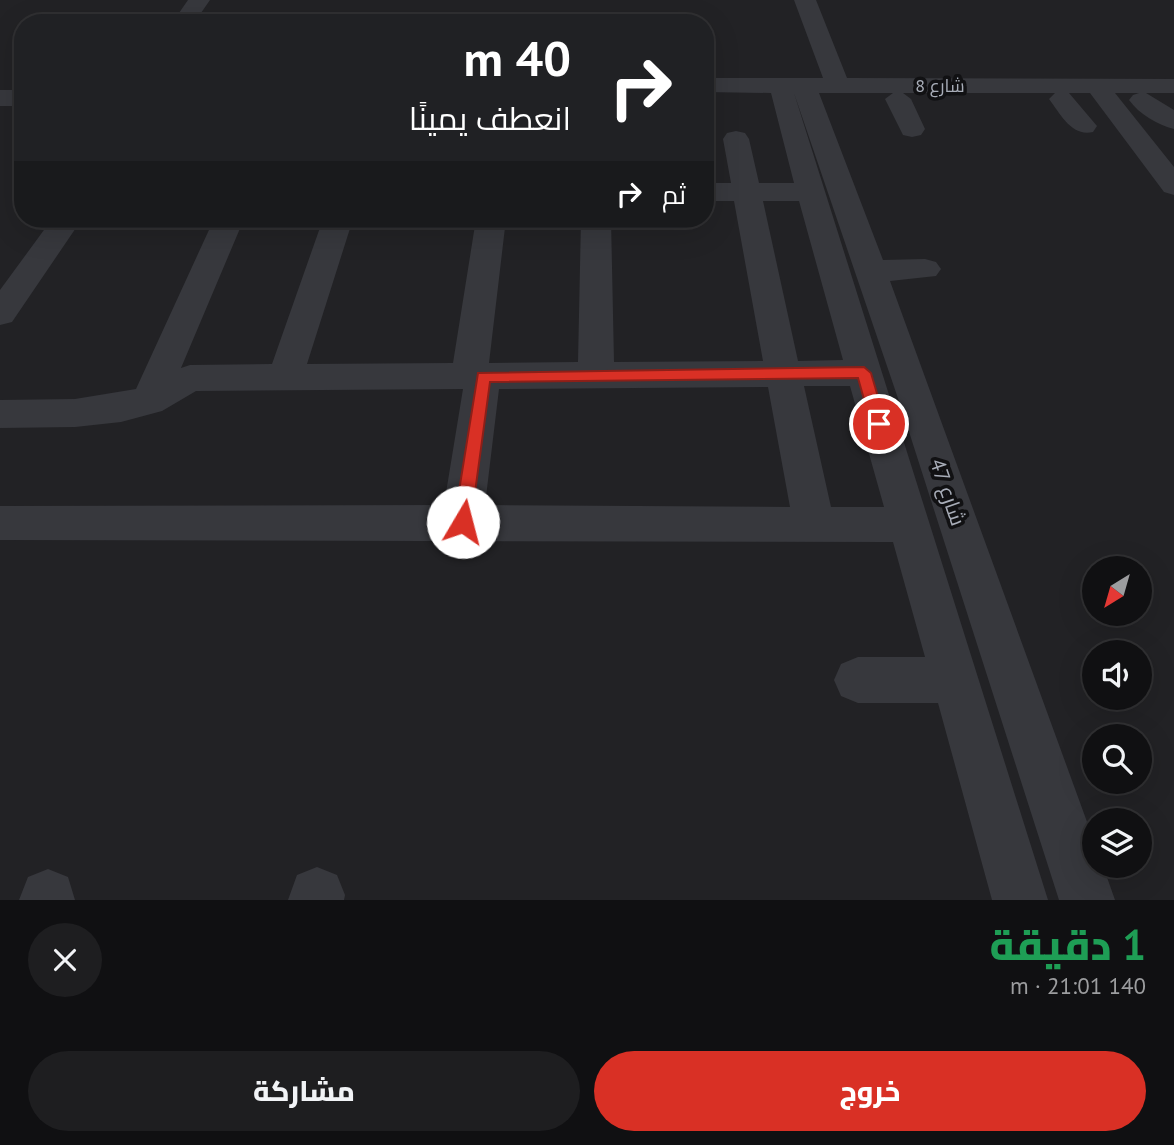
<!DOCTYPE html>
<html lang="ar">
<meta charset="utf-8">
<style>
body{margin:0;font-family:"PT Sans",Cairo,sans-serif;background:#1e1e20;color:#f1f3f6;direction:rtl;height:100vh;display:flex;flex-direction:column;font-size:26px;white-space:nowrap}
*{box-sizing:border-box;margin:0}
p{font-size:23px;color:#9c9d9f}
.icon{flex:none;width:38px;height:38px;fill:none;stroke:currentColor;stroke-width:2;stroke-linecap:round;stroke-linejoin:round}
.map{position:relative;height:900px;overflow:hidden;direction:ltr}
.drawer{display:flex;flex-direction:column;background:#101012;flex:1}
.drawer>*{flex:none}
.hud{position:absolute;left:14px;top:14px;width:700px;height:214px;border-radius:28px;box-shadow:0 7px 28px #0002,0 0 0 2px #303032;direction:rtl;background:#202124;color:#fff;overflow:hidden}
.needle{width:46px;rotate:217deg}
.tools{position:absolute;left:1082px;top:556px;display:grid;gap:14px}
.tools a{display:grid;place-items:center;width:70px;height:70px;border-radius:50%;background:#101012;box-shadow:0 7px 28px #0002,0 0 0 2px #303032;font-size:35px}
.pin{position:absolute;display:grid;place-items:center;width:60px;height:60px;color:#fff;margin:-30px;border:4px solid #fff;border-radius:50%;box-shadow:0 2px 7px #0007}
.me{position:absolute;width:77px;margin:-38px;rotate:8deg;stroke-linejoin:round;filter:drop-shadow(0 0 5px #0008)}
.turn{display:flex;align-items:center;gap:24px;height:147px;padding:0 28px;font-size:32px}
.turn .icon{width:91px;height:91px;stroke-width:2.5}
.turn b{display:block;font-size:49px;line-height:60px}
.then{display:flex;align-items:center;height:66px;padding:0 28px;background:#0003;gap:14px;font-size:26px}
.round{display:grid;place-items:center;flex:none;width:74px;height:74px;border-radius:37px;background:#1e1e20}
.summary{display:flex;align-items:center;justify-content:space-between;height:119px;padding:0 28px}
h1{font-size:42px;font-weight:800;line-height:52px;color:#1e9e55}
.primary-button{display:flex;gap:14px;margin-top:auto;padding:14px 28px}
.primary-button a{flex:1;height:80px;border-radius:42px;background:#d93025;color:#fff;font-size:28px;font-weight:800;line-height:80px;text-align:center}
.primary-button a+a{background:#1e1e20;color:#f1f3f6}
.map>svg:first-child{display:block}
</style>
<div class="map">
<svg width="1174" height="900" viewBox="0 0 1174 900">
<rect width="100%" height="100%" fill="#161618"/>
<path fill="#222225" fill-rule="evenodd" d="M0 0H1174V900H0ZM23 23H705V219H23ZM1094 569H1139V614H1094ZM1094 653H1139V698H1094ZM1094 737H1139V782H1094ZM1094 821H1139V866H1094Z"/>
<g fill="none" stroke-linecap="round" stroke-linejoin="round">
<path fill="#37383d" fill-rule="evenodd" d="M188 0H210L194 23H172Z
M794 0H816L847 78 1174 79V93H1146L1174 110V129C1158 125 1139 114 1129 100L1133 95 1139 93H1115L1174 167V195L1164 192 1090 93H1069L1097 126 1093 132C1072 137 1061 115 1049 99L1055 93H903L911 99 925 129 921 135 912 137 903 135 885 99 893 93H819L883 260 925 259 936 262 941 269 936 276 890 281 1094 841V866H1103L1115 900H1059L903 413 794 93 1048 900H992L938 703H858L841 696 834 680 841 664 858 657H925L893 542 0 540V506L444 505 463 389 196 391 162 411 121 422 75 427 0 428V400L75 399 136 389 214 219H244L181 368 190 365 272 364 323 219H353L307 364 453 363 476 219H506L489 363 578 362 581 219H611L614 362 763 361 734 201H705V183H731L723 139 727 133 736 131 745 133 749 139 759 183H794L771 93 705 92V78H823ZM763 201H799L843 360 798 361ZM804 386H850L884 507H831ZM768 387 790 507 485 505 499 389Z
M0 90H23V106H0Z
M52 219H82L12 322 0 325V290Z
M317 867 337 875 345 895 344 900H288L297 875Z
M48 869 68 877 75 900H19L28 877Z"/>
</g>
<path fill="#d93025" stroke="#8d1f18" stroke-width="2" d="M864 367 871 373 886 424 879 429 871 424 858 378 490 382 471 522 469 527 463 529 456 527 454 522 478 373Z"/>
<g text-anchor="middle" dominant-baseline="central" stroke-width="7" stroke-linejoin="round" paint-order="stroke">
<g font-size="18" fill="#a8adb8" stroke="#111113">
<text x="940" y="85">شارع 8</text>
</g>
<g font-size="21" fill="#a8adb8" stroke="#111113">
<text transform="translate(948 492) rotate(71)">شارع 47</text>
</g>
</g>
</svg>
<div class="tools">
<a><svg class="needle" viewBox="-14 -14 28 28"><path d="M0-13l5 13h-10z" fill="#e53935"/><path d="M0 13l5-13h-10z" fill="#9c9d9f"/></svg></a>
<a><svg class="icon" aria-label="sound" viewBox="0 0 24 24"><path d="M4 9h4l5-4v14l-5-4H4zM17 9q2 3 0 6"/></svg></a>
<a><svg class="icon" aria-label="search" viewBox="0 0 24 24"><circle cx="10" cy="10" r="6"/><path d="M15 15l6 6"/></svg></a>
<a><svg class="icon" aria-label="layers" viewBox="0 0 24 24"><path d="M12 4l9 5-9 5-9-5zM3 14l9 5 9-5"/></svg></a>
</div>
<div class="pin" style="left:879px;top:424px;background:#d93025"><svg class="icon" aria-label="arrive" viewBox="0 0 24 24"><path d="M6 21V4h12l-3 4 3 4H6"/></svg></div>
<svg class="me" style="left:463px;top:522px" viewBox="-20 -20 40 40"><circle r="19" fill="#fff"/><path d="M0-13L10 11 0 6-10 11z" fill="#d93025"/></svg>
<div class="hud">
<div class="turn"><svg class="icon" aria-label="right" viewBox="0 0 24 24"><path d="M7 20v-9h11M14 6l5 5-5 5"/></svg><div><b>40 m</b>انعطف يمينًا</div></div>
<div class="then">ثم<svg class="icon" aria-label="right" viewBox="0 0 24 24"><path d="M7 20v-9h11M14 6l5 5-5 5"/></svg></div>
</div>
</div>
<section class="drawer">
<div class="summary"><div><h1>1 دقيقة</h1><p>140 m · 21:01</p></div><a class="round"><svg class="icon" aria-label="close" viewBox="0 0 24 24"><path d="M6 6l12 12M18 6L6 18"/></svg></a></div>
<div class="primary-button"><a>خروج</a><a>مشاركة</a></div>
</section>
